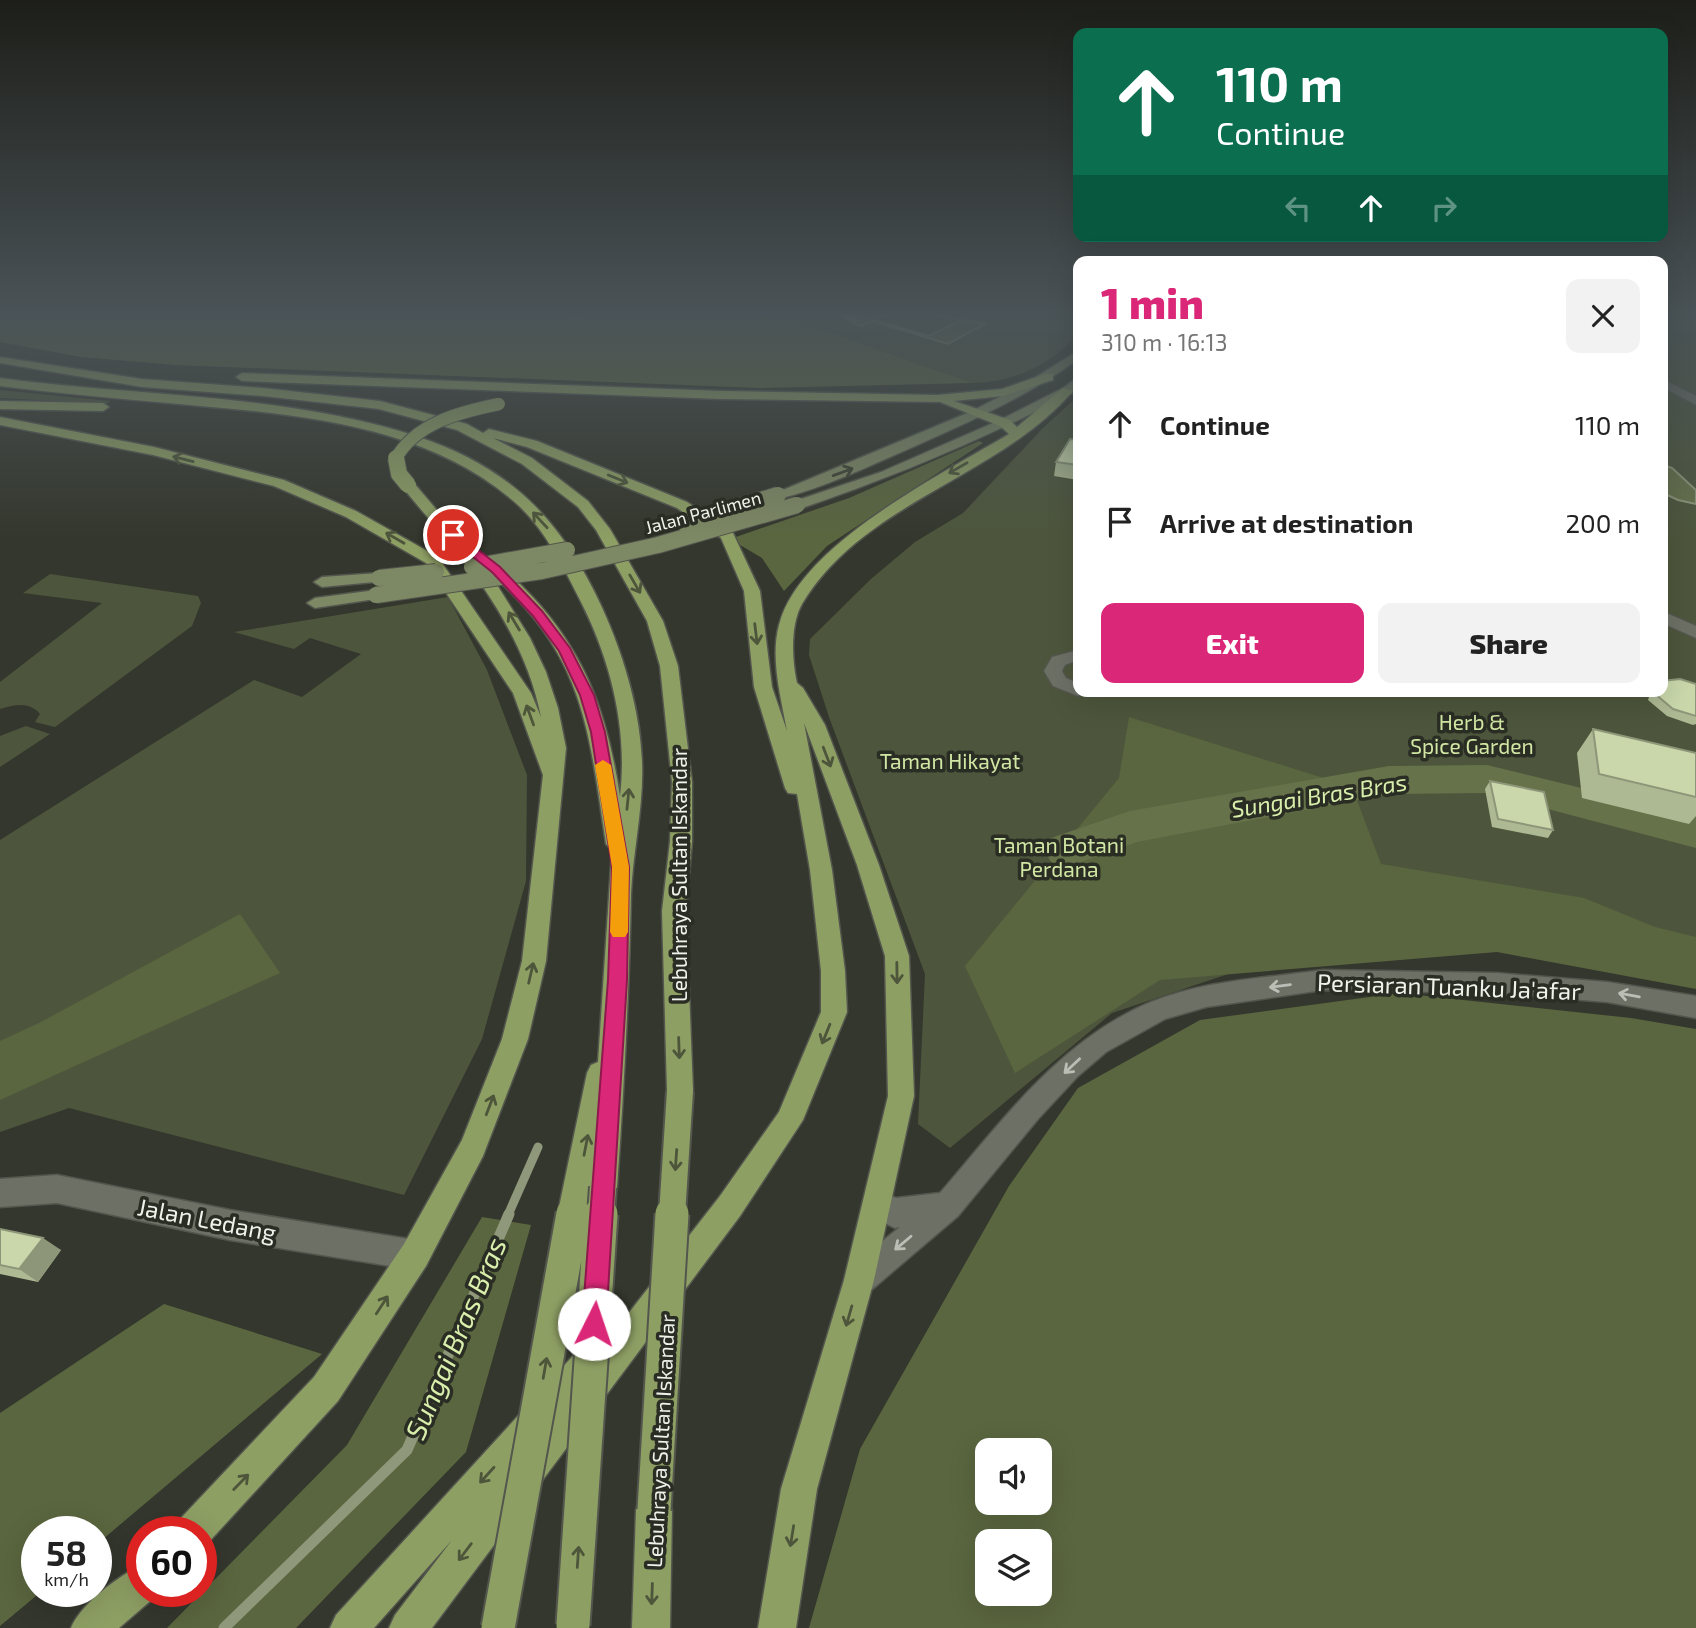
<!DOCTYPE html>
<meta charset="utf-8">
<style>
body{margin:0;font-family:"Exo 2",sans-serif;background:#f2f2f2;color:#222;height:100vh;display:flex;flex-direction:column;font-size:26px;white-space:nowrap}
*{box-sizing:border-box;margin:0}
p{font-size:23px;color:#767676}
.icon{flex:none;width:38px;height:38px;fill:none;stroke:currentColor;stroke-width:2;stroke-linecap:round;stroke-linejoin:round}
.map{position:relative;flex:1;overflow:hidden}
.sheet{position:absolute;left:1073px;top:256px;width:595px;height:441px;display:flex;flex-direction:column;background:#fff;border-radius:14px;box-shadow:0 7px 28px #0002}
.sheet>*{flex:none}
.guide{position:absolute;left:1073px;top:28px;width:595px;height:214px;border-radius:14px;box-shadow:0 7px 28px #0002;background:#0b6e4f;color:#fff;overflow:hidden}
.fabs{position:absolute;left:975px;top:1438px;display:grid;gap:14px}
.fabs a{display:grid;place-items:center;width:77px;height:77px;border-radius:14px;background:#fff;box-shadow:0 7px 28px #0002;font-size:35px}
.speed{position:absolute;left:21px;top:1516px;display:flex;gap:14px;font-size:35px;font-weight:700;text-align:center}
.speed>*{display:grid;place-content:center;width:91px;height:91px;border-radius:50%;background:#fff;box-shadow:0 7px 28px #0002;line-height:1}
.speed small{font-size:18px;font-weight:400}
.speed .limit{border:10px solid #d22;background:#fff;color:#111}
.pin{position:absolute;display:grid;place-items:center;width:60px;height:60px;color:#fff;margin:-30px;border:4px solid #fff;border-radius:50%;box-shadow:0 2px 7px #0007}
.me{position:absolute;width:77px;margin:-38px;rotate:4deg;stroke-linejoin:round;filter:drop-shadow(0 0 5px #0008)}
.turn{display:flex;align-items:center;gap:24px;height:147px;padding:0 28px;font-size:32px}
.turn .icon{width:91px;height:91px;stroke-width:2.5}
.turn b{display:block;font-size:49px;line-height:60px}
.lanes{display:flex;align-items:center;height:66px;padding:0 28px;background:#0003;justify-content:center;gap:35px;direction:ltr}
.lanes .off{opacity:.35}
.round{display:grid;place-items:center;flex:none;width:74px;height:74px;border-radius:14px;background:#f2f2f2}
.head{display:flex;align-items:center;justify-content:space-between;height:119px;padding:0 28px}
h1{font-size:42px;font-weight:800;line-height:52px;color:#db2777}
.cta{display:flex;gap:14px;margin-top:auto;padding:14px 28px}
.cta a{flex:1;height:80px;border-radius:14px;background:#db2777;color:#fff;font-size:28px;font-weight:800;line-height:80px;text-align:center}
.cta a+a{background:#f2f2f2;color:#222}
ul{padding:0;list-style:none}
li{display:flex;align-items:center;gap:21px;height:98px;padding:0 28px}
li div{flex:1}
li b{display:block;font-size:26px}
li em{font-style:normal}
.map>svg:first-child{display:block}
</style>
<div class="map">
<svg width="1696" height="1628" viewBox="0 0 1696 1628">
<rect width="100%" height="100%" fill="#34372d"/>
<path fill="#4d563c" d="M774 313H1078V333C1051 365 1015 382 973 383Z
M1663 313H1696V970L1463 940 1314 945 1112 1013 950 1148 918 1124 925 974 829 717 809 655 810 639 871 579 915 542 963 513 1042 429 1078 396V691H1662Z
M0 390 111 401 106 404 0 398Z
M50 574 198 596 201 603 192 626 55 727 35 722 40 714C29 701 14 705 0 709V682L102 603 23 593Z
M448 597 487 670 527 775 526 881 482 1039 404 1195 69 1108 0 1132V840L254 680 302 697 361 654 310 638 294 649 234 632Z
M26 726 50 734 0 767V736Z"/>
<path fill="#5a663f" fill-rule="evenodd" d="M0 313H521L534 317 566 319 620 313H774L973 383 760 388 175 365 81 357 0 342Z
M979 441 983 443 827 546 784 591 762 558 730 539 849 498Z
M1129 717 1352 787 1381 864 1584 898 1655 927 1696 937V989L1497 952 1160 980 1015 1073 965 966 1119 778Z
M240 914 280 973 0 1100V1041L41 1022Z
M1399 993 1631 1018 1696 1029V1628H809L860 1449 1009 1186 1078 1088 1200 1020ZM987 1451H1040V1503H987ZM987 1542H1040V1594H987Z
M482 1217 531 1225 466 1452 296 1628H167L347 1445Z
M164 1304 322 1354 96 1545V1531H37V1591H42L0 1626V1413Z"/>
<path fill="#66724a" stroke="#8f987a" stroke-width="2" d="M847 313H889L874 320 929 336 960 321 923 313 985 324 948 344 872 321 861 326 855 324Z
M1663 465 1672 468 1696 490V504L1678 500 1663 493Z"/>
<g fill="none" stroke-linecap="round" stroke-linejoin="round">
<path stroke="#8f987a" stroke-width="9" d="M508 1215 538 1147"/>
<path stroke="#8f987a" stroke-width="11" d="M224 1628 407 1450 509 1214"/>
<path fill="#66724a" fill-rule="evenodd" d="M1487 765 1696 816V848L1487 793 1389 794 1137 842 1067 867 1051 862 1044 850 1051 838 1130 811 1389 766Z"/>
<defs>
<path id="street" d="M529 313H609C591 325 555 318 534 316Z
M1662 379 1696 396V405L1662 387Z
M1662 611 1696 626V638L1662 623Z
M1078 650V660L1065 665 1062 671 1066 678 1078 683V691H1086L1078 696 1053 686 1044 671 1052 657Z
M1323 970 1496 973 1607 982 1696 996V1018L1607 1002 1496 993 1323 990 1206 1007 1165 1019 1106 1052 1078 1076 1038 1119 958 1216 870 1291 859 1295 848 1291 844 1280 848 1269 900 1227 895 1228 868 1215 863 1205 868 1195 878 1191 896 1198 940 1193C1002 1121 1061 1039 1151 1002 1204 980 1267 978 1323 970Z
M57 1175 230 1210 415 1240 426 1244 430 1255 426 1266 415 1270 230 1240 57 1203 0 1207V1179Z"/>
<path id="secondary" d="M1078 351V359C1027 397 970 421 913 447 869 466 824 488 778 499L771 495 970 412 1023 385Z
M1078 377V387L1071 394C983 439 896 476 802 508L797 509 790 505 792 502 881 472 1000 420 1063 388Z
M379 573 387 578 385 581 322 587 314 582 322 577Z
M376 590 384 595 382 598 315 608 307 603 315 598Z"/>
<path id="primary" d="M0 357 142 379 263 388 380 401 467 424 483 433 489 429 537 441 687 502 733 533 760 591 772 687 787 731C781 698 770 658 779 625 799 545 942 474 1009 434L1000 426 940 402 721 399 242 381 236 377 242 373 721 391 937 395 1002 389 1045 374H1053V380L1003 396 954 401 1010 420 1017 427 1063 388 1073 391C997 479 864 501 802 604 790 625 792 660 797 683L803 688 825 725 879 865 909 956 914 1096 874 1280 817 1489 796 1628H758L781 1489 844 1280 888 1096 885 956 857 865 804 723 832 870 845 971 847 1012 803 1120 740 1216 432 1628H389L395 1615 452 1540 374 1628H330L336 1615 581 1347 592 1342 603 1346 720 1196 779 1112 821 1012V971L810 870 797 794 788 793 785 788 754 687 744 591 721 538 677 508 527 447 493 438 532 458 588 501 610 529 663 621 678 666 692 782V841L686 911 693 1091 689 1100 680 1103 671 1100 667 1091 662 911 670 841 672 782 660 666 647 621 596 530 578 507 522 464 457 430 379 409 263 396 142 387 0 363Z
M0 378C139 397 288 393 422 438 463 452 505 475 536 507 594 566 639 678 642 761 644 805 633 850 631 894 629 992 624 1089 617 1187L613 1197 603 1201 593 1197 591 1193 583 1222 573 1227 563 1222 558 1212 587 1073 591 1065 598 1062 612 850 606 844C588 727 585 656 489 572L530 638 546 672 558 708 566 748 546 961 528 1039 483 1156 426 1266 338 1401 207 1544 201 1546V1531H176L181 1518 314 1377 404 1244 462 1140 502 1039 522 961 543 775 513 693 426 563 346 517 274 486 153 455 0 425V417L154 447 284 480 356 511 438 557 531 693 541 717C529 654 493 596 453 547 436 526 417 506 401 485L408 481 413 482 482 563 489 559C502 562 513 577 522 586 584 647 607 712 620 796 628 730 611 661 581 602 564 568 546 531 518 505 425 421 287 414 168 403 112 398 56 393 0 386Z
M0 401 103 403 109 407 103 411 0 409Z
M654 1492 667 1497 672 1510 670 1628H632L636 1510 641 1497Z
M142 1565V1591H158L155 1597 119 1628H71C80 1605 119 1575 142 1565Z"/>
</defs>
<use href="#street" stroke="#53564d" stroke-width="3"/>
<use href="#secondary" stroke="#53564d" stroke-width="3"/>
<use href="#primary" stroke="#53564d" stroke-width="3"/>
<use href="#street" fill="#6c7065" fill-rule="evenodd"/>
<use href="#secondary" fill="#7d8864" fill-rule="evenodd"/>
<use href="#primary" fill="#8e9f64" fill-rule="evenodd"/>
<defs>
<path id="secondary-bridge" d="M684 523 778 495
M472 567 567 550
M379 578 436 572
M376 595 542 571 658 545 797 505"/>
<path id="primary-bridge-far3" d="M395 460C415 423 460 412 499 404"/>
<path id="primary-bridge-far2" d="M396 458 399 474 408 485"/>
<path id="primary-bridge-far1" d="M572 1215 573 1212
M601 1215 603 1187
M672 1215 680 1091"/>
<path id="primary-bridge" d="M654 1510 672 1214
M573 1625 601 1214
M498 1628 573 1214"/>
</defs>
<use href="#secondary-bridge" stroke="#53564d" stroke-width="18" stroke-linecap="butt"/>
<use href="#primary-bridge-far3" stroke="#53564d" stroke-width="14" stroke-linecap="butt"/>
<use href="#primary-bridge-far2" stroke="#53564d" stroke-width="18" stroke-linecap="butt"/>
<use href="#primary-bridge-far1" stroke="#53564d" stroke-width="30" stroke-linecap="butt"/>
<use href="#primary-bridge" stroke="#53564d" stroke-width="37" stroke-linecap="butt"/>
<use href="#secondary-bridge" stroke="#7d8864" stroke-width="16"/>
<use href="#primary-bridge-far3" stroke="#8e9f64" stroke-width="12"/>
<use href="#primary-bridge-far2" stroke="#8e9f64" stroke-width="16"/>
<use href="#primary-bridge-far1" stroke="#8e9f64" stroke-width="26"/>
<use href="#primary-bridge" stroke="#8e9f64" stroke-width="33"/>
</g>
<path fill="#adb993" d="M832 313H863L865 314V319L855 324Z
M1078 426V480L1054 476 1056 462 1076 440Z
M1696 684V724L1693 725 1667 716 1648 700 1651 691H1662Z
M1593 729 1696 753V816L1689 824 1582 798 1577 753Z
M1490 781 1553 830 1548 838 1492 827 1485 789Z
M0 1229 61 1250 38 1282 0 1274Z"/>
<path fill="#8d9678" d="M865 314V319L855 324V318Z
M43 1238 61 1250 38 1282 19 1269Z"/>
<path fill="#c9d7ab" stroke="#8d9678" stroke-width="2" d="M844 313H863L865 314 855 318Z
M1070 439 1078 440V465L1056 462Z
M1680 679 1696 684V716L1673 709 1654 693V691H1662V681Z
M1593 729 1696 753V797L1599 774Z
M1490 781 1544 792 1553 830 1498 819Z
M0 1229 43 1238 19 1269 0 1265Z"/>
<defs><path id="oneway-shaft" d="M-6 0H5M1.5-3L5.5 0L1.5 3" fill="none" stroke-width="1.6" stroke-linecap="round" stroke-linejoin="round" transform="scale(1.75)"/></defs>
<g stroke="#4d553a">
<use href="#oneway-shaft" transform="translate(183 459) rotate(-166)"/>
<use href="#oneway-shaft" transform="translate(958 468) rotate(150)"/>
<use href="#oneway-shaft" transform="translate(618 479) rotate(22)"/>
<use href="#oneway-shaft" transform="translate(540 520) rotate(-133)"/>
<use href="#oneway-shaft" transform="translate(395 538) rotate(-150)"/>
<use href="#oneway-shaft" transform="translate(635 584) rotate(60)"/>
<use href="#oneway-shaft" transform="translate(514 621) rotate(-121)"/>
<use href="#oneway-shaft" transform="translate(756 634) rotate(83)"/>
<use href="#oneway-shaft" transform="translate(530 715) rotate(-110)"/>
<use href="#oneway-shaft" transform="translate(827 757) rotate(69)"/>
<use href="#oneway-shaft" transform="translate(628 799) rotate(-84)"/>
<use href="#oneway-shaft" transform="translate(531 973) rotate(-77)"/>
<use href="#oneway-shaft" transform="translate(897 973) rotate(89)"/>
<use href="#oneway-shaft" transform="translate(826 1034) rotate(112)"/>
<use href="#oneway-shaft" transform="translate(679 1048) rotate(88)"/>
<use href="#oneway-shaft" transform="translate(490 1105) rotate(-69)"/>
<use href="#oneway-shaft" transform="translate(586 1145) rotate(-79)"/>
<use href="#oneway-shaft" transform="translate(676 1160) rotate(94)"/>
<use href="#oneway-shaft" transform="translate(382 1305) rotate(-57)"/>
<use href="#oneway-shaft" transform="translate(849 1316) rotate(106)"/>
<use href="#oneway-shaft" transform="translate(545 1368) rotate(-80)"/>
<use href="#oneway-shaft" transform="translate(487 1475) rotate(132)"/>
<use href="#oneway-shaft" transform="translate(241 1482) rotate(-46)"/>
<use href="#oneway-shaft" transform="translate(792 1536) rotate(99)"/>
<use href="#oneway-shaft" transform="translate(465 1552) rotate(127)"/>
<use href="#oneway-shaft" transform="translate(578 1557) rotate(-86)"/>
<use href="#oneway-shaft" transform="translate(652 1594) rotate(92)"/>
</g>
<use stroke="#3f4434" href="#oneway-shaft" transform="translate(843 472) rotate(-20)"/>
<g stroke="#bbbeb5">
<use href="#oneway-shaft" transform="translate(1280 986) rotate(172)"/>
<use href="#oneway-shaft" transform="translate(1629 995) rotate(-170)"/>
<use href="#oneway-shaft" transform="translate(1072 1066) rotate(137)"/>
<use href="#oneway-shaft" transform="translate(903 1243) rotate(140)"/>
</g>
<linearGradient id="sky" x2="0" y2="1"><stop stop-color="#1d1e19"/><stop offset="0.58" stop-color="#4a5357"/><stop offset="1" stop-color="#4a5357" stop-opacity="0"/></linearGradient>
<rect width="1696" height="540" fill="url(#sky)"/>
<path fill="#db2777" stroke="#8e194d" stroke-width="2" d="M449 533H457L500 567 542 611 570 648 594 695 605 732 629 867 627 980 606 1324 602 1333 594 1336 585 1333 582 1324 608 980 612 867 591 732 580 695 559 651 533 616 492 572 449 538Z"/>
<path fill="#f59e0b" d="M603 760 611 765 629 867 628 932 625 937H613L610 932 612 867 595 765Z"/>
<g text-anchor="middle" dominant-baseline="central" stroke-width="7" stroke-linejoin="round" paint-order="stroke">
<g font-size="18" fill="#eff2eb" stroke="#2a2d24">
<text transform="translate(703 512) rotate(-15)">Jalan Parlimen</text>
</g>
<g font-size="21" fill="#d2e7a4" stroke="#2a2d24">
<text x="1472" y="721">Herb &amp;<tspan x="1472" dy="24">Spice Garden</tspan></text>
<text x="950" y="760">Taman Hikayat</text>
<text x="1059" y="844">Taman Botani<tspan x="1059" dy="24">Perdana</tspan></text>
</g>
<g font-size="21" fill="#eff2eb" stroke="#2a2d24">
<text transform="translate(678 875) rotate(-90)">Lebuhraya Sultan Iskandar</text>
<text transform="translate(660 1441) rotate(-87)">Lebuhraya Sultan Iskandar</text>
</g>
<g font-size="23" font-style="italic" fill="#d9efab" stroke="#2a2d24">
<text transform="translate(1319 795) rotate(-9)">Sungai Bras Bras</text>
</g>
<g font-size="24" fill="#eff2eb" stroke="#2a2d24">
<text transform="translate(1449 986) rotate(2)">Persiaran Tuanku Ja'afar</text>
<text transform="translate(207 1219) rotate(11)">Jalan Ledang</text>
</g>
<g font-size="28" font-style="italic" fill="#d9efab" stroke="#2a2d24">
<text transform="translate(455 1338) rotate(-67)">Sungai Bras Bras</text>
</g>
</g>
</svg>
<div class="fabs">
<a><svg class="icon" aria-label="sound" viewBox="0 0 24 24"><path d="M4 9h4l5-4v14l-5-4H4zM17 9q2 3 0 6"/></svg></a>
<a><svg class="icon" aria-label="layers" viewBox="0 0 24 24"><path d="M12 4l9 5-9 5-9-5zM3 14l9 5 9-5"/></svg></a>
</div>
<div class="speed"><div>58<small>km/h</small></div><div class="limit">60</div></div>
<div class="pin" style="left:453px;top:535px;background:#d93025"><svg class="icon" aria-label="arrive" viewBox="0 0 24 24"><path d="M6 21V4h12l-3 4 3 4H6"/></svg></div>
<svg class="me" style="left:594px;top:1324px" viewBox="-20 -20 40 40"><circle r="19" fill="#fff"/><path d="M0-13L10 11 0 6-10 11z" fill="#db2777"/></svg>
<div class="guide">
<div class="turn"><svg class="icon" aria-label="ahead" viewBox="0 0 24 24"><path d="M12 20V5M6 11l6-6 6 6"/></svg><div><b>110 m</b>Continue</div></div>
<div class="lanes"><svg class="icon off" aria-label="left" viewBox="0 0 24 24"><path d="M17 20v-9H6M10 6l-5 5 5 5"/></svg><svg class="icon" aria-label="ahead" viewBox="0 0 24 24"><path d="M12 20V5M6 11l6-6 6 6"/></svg><svg class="icon off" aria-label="right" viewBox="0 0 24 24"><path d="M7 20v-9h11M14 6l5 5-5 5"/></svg></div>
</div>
<section class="sheet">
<div class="head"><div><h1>1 min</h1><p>310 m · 16:13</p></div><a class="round"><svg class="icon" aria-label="close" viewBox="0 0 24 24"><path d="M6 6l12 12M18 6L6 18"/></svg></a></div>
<ul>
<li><svg class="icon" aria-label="ahead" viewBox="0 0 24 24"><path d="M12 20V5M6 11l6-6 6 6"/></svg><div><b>Continue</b></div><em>110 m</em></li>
<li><svg class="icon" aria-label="arrive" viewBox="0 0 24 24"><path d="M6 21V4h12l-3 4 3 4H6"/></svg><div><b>Arrive at destination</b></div><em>200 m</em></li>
</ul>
<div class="cta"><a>Exit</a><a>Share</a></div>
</section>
</div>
